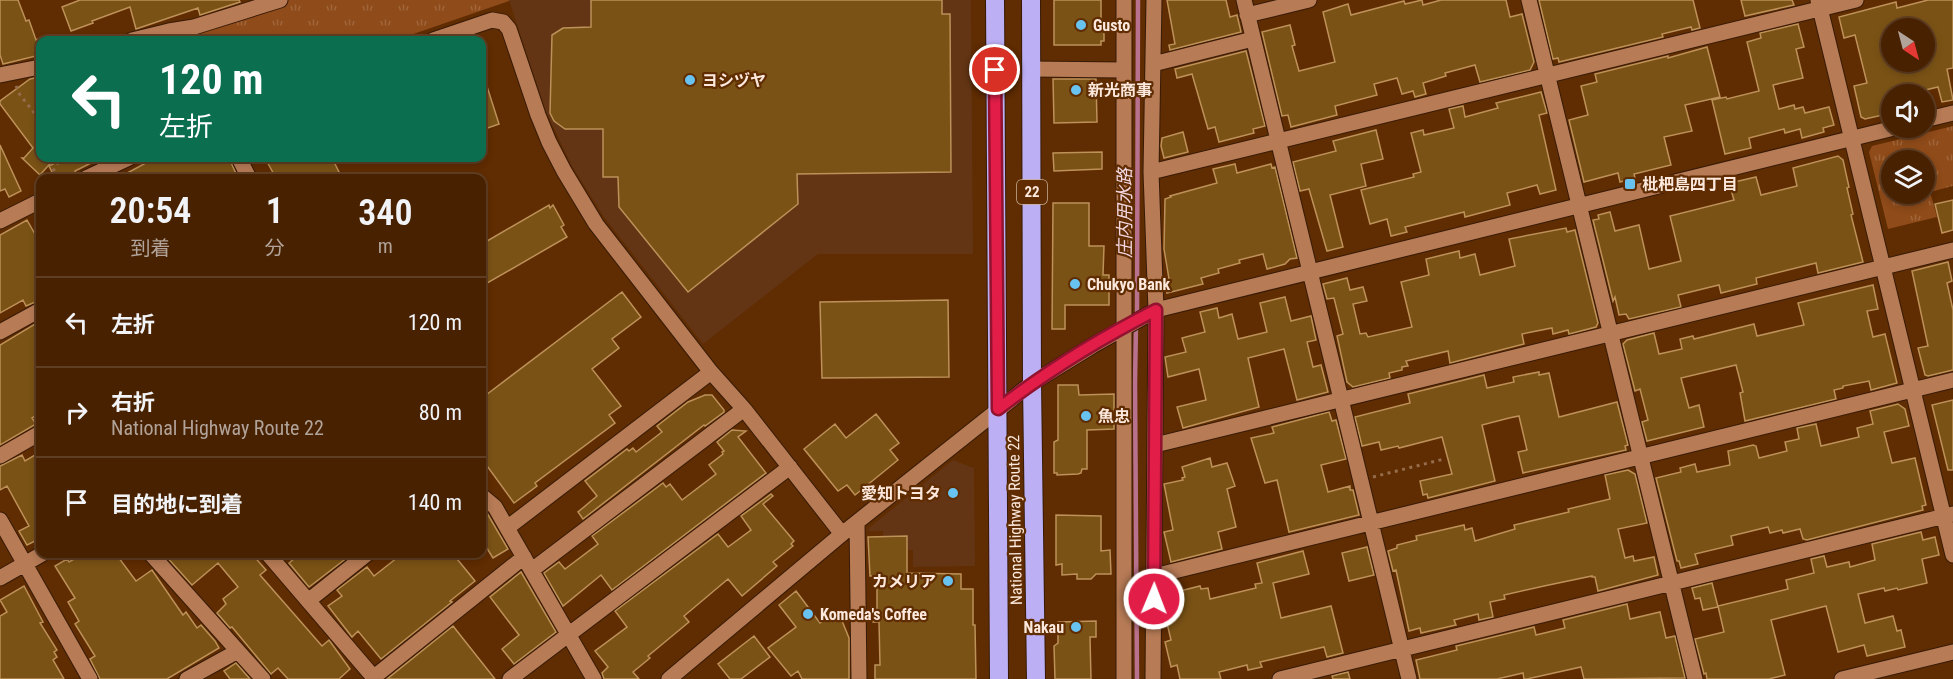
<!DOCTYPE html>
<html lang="ja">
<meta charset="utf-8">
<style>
body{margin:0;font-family:"Roboto Condensed","Noto Sans JP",sans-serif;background:#4f290b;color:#f1f3f6;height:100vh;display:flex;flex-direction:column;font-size:22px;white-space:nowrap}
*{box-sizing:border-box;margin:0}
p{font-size:20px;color:#b1a399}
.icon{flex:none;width:33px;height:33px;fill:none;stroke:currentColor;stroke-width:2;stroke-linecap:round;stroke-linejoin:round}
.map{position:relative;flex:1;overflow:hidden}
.sheet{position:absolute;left:36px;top:174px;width:450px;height:384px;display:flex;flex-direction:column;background:#482101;border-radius:12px;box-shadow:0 3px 9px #0003,0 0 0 2px #603e23}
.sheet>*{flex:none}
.banner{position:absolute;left:36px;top:36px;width:450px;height:126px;border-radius:12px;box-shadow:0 3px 9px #0003,0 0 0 2px #603e23;background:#0b6e4f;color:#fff;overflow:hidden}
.needle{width:39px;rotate:144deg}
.controls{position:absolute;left:1881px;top:18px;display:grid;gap:12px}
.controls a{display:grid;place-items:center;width:54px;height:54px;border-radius:50%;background:#482101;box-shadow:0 3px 9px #0003,0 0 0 2px #603e23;font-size:30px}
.pin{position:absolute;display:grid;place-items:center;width:51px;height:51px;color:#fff;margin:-26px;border:3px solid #fff;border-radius:50%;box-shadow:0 2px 6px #0007}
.me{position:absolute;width:66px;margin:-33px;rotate:1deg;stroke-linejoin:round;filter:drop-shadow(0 0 4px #0008)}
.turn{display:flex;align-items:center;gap:21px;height:126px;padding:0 24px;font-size:27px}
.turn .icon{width:78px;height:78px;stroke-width:2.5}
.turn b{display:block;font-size:42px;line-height:51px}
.eta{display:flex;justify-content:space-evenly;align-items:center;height:102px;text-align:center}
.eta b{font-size:36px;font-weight:600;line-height:42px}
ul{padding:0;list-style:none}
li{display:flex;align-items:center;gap:18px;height:90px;padding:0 24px;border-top:2px solid #603e23}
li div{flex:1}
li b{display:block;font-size:22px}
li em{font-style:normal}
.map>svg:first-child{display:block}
</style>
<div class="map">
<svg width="1953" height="679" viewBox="0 0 1953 679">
<defs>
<pattern id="grass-tufts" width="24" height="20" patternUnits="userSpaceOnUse" patternTransform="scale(1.5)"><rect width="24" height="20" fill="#8f4b19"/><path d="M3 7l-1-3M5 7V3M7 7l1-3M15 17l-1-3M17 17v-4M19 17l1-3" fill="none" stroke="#a0653a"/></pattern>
</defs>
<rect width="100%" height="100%" fill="#602c01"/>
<path fill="#633514" d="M509 0H971L973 254H818L703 344 604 217 572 166 546 112Z
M953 460 974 468 975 566 913 567V550H883V531H868L870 527Z"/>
<path fill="url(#grass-tufts)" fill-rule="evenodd" d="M289 0H509V1L396 40H189L187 33Z
M1953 126V186L1930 192 1937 217 1888 229 1869 152 1872 146ZM1892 160H1924V194H1892Z"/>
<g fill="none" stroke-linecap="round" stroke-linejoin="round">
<path stroke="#b9728e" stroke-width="4.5" d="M1137 316 1138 0
M1136 325 1135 383 1137 679"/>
</g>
<path fill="#7a5215" stroke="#bd9159" stroke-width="1.5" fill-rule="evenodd" d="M0 0H18L26 21 29 20 36 40 40 38V55L3 64 0 55Z
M80 0H239L240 2 200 15 198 8 136 29 130 7 92 21 93 23 71 31 62 7Z
M591 0H942V14H950L951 172 797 174 798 204 688 292 619 207 618 177H603V129H565L554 121 550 113 552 35 563 28 591 27Z
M1054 0H1101V22H1104V41H1101V45H1054Z
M1167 0H1226L1230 17 1237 15 1241 32 1170 50 1169 45 1175 44Z
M1422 0 1423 5 1441 0H1506L1510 17 1522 14 1534 62 1530 70 1480 82 1475 65 1445 73 1446 76 1423 83 1426 94 1415 97 1413 91 1402 94 1397 78 1374 84 1377 95 1335 106 1337 115 1291 127 1288 115 1282 116 1262 32 1290 25 1295 45 1292 46 1299 71 1335 62 1323 12 1348 4 1351 15 1404 1 1405 4Z
M1539 0H1693L1700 28 1692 30 1691 27 1662 34 1663 37 1559 62 1558 58 1553 59Z
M1741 0H1792L1794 5 1745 16Z
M1928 0H1953V68L1947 69 1953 100 1942 102 1938 87 1909 94H1892V113L1865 119 1861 117 1854 86 1867 83 1855 35 1844 38 1839 17 1896 2 1897 8ZM1892 28H1924V62H1892Z
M1798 24 1804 47 1796 49 1803 78 1773 85 1779 109 1794 105 1795 109 1803 107 1805 113 1829 107 1834 125 1823 128 1824 132 1802 138 1800 129 1785 133 1784 129 1749 138 1751 148 1725 154 1712 100 1726 97 1727 99 1759 91 1747 42 1761 38 1760 33Z
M1707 47 1720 97 1685 105 1692 131 1664 137 1671 165 1634 174 1635 178 1620 182 1618 173 1584 182 1569 120 1588 115 1581 86 1597 82 1595 74 1668 56V58Z
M1246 51 1265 126 1253 129 1254 133 1219 142 1215 127 1208 129 1192 74 1177 78 1175 69Z
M40 77V158H55L40 175 22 158H24L33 148 0 104V101L30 79Z
M482 77H484L499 124 482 130Z
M1053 79H1096L1097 122 1054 123Z
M1541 92 1547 113 1539 115 1556 190 1540 194 1537 185 1507 193 1510 205 1465 217 1464 212 1405 227 1407 232 1391 236 1387 219 1370 224 1361 190 1414 177 1413 174 1421 172 1411 133 1423 130 1424 135 1454 128 1449 109 1463 106 1465 117 1498 108 1496 103Z
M1376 130 1383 159 1361 164 1366 186 1330 195 1343 247 1327 251 1309 189 1300 191 1293 162 1336 151 1333 141Z
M1183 132 1188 152 1164 158 1161 146 1162 138Z
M0 145 21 191 9 197 5 189 0 191Z
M1102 152V169L1054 171 1053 153Z
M1838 156 1843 160 1849 187 1847 188 1853 214 1851 215 1863 262 1818 273 1816 263 1756 278 1757 284 1721 293 1719 285 1678 295 1681 307 1629 319 1626 314 1619 315 1615 297 1613 301 1593 220 1599 219 1598 215 1610 212 1615 231 1639 225 1649 269 1681 261 1670 216 1734 200 1729 183 1743 180 1756 177 1761 195 1797 186 1793 168Z
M65 158H101L75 171 76 178H55L49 166Z
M155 158H229L238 178H118Z
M265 158H332L342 178H276Z
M1235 164 1237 173 1271 164 1272 168 1275 167 1297 258 1290 259 1285 264 1267 269 1263 254 1239 260 1240 263 1218 269 1219 273 1201 278 1203 284 1167 293 1165 280 1169 279 1164 249 1165 199 1171 197 1170 196 1217 183 1213 169Z
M1953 200V230L1942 233 1935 204Z
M1053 203H1089V246H1104L1103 275H1109V305H1065V329H1052Z
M549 205 550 208 553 205 564 225 561 227 567 237 482 286V244Z
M27 220 40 243V300L26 306 23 300 0 313V235Z
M1566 228 1567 232 1575 230 1598 323 1596 327 1569 334 1568 330 1553 334 1552 328 1522 334 1524 344 1450 363 1448 351 1406 361 1408 366 1402 367V370L1389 373 1390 378 1353 387 1347 382 1337 336 1343 334 1334 298 1327 299 1323 284 1347 278 1350 290 1363 287 1367 301 1353 304 1360 334 1366 333 1368 337 1412 327 1401 282 1429 275 1426 259 1459 251 1460 258 1475 254 1480 275 1515 266 1509 239Z
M1948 262 1952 281 1947 283 1953 310V370L1928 376 1925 375 1918 348 1928 346 1912 271Z
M1873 285 1878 309 1867 311 1873 337 1885 334 1897 383 1871 390 1869 381 1843 386V388L1834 390 1836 399 1745 421 1740 393 1743 392 1736 365 1681 378 1689 408 1699 405 1704 427 1647 441 1642 422 1648 420 1640 389 1635 391 1623 344 1627 340 1654 333 1659 354 1682 349 1680 339 1693 336 1694 339 1754 324 1757 336 1804 325 1798 303Z
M622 292 641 317 612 339 619 348 592 369 621 406 609 415 615 423 535 483 537 486 514 503 482 459V398Z
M1285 297 1291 321 1311 316 1316 340 1307 342 1313 367 1321 365 1328 392 1297 400 1284 349 1248 358 1259 407 1183 428 1177 407 1206 400 1199 369 1168 377 1165 357 1186 352 1182 338 1205 332 1200 312 1217 308 1219 318 1232 314 1238 339 1267 332 1260 303Z
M948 300 949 377 822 378 820 302Z
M40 321V413L32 418 36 424 0 445V345Z
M1539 372V375L1549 373 1559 417 1617 402 1628 445 1625 446 1626 450 1523 473 1518 452 1527 450 1519 416 1509 418 1482 425 1495 481 1428 498 1427 494 1423 495 1420 481 1452 474 1442 437 1399 448 1398 446 1381 450 1379 442 1362 446 1355 417 1410 403 1408 394 1484 375 1487 388 1514 382 1513 377Z
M1058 385H1078L1079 395 1114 394V429L1087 430V469H1082L1081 473 1078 474 1057 475V473H1054V442L1058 440Z
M705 395H712L724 410V412L705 426 704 425 583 519 578 512 597 496 585 481 627 449 629 451 633 448 636 452 662 432 657 426 688 402Z
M1953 400V470H1948L1932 405Z
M1898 404 1905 409 1909 426 1884 432 1892 463 1915 458 1926 505 1922 506 1923 510 1807 540 1803 539 1800 529 1783 533 1782 530 1770 533 1768 527 1731 536 1733 545 1695 554 1698 564 1681 568 1679 561H1677L1656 478 1681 472 1680 468 1695 464 1697 472 1730 465 1728 451 1753 445 1756 446 1759 458 1787 451 1785 442 1799 439 1797 428 1816 424 1821 446 1859 437 1857 428 1873 424 1870 411Z
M1329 412 1332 421 1336 420 1346 459 1321 465 1328 492 1350 486V490H1353L1359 515 1289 532 1277 480 1265 483 1251 438 1274 433 1272 427Z
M876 414 899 443 890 450 898 460 855 495 847 485 838 491 804 449 835 424 846 438Z
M732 430 746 431 738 437 766 473 612 590 601 575 563 606 544 573 559 562 565 569 598 544 592 536 663 483 666 487 670 484 682 500 716 474 709 465 723 454 722 452 724 451 717 442Z
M40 452V545L37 540 27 545 19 531 29 526 7 486 0 490V466L22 455 25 461Z
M1210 458 1212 467 1227 463 1235 486 1227 489 1236 527 1218 532 1222 549 1171 562 1164 532 1173 530 1164 484 1183 480 1182 478 1185 477 1182 467Z
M1628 470 1635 474 1647 523 1618 529 1625 558 1633 556 1634 561 1654 557 1658 575 1598 591 1595 577H1592V576L1544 586 1504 595 1505 599 1490 602 1493 617 1479 620 1478 614 1454 620 1456 625 1421 633 1420 628 1409 631 1396 570 1393 571 1388 551 1397 548V545L1417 540 1416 536 1464 525 1465 530 1472 528 1475 541 1515 529 1514 525 1569 512 1568 509 1610 499 1605 475Z
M771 494 773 496 763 504 794 541 791 544 793 546 773 562 777 566 742 596 728 579 684 616 689 622 648 656 650 658 633 672 639 679H604L602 673 608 667 595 651 627 627 615 611 718 534 728 547 751 530 741 516Z
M482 508 487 513 508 549 493 558 483 542 486 540 482 533Z
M1056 515 1101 516V551L1110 550 1111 574H1096L1091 579H1077V574L1062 575V564L1056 565Z
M1921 532 1923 540 1935 537 1939 555 1922 559 1927 583 1898 590 1897 588 1885 591 1884 588 1858 594 1865 623 1893 616 1897 631 1901 630 1905 647 1867 656 1864 645 1838 652 1826 606 1771 620 1785 675 1769 679H1707L1706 673 1704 674 1695 639 1724 632 1718 606 1788 589 1786 580 1814 573 1811 559 1824 556 1827 567 1849 562 1850 567 1875 560 1872 544Z
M907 536V573L961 574V589H973V625H975L976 679H875V665H880L879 622H873V610H877V576H870L868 537Z
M1367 547 1374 575 1349 581 1342 553Z
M1303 551 1309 574 1273 583 1281 618 1331 606 1343 653 1327 657 1324 647 1260 662 1262 667 1248 670 1247 665 1219 672 1221 679H1180L1177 665 1171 667 1165 642 1171 640 1166 619 1170 618 1164 595 1200 586 1201 589 1208 588 1210 599 1256 588 1255 584 1262 583 1257 563Z
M83 554H116L136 581 152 570 183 615 186 612 197 628 201 625 215 641 219 648 167 679H100L90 659 95 656 75 624 79 621 68 602 75 598 55 566 67 559 69 562Z
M164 554H252L266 570 260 575 322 646 329 640 350 669 339 679H288L278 668 271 674 232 627 230 628 217 613 226 604 223 599 238 587 218 563 192 585Z
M300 554H352L309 587 289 563Z
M402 554H453L475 581 450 601 452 602 381 659 358 631 352 637 328 606 342 596 337 590 367 567 374 576Z
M521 572 556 632 514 664 502 649 519 635 490 597Z
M1712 583 1718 607 1703 610 1700 598 1695 599 1692 588Z
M24 586 43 622 40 623 57 650 54 652 57 657 53 660 64 679H0V616L7 612 0 600Z
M796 591 820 623 834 613 840 616 849 638V679H802L798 671 791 676 768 648 796 627 779 605Z
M1627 604 1630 619 1660 612 1666 638 1675 636 1685 678 1584 679 1581 667 1527 679H1524L1523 673 1497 679H1420L1416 660 1457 650 1456 646 1534 627 1536 635 1565 628 1563 620Z
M1096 621V637H1090L1091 679H1055L1054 646 1058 643V622Z
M453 626 495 679H387Z
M754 636 770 657 741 679H730L718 664Z
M236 663 250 679H230L224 671Z
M1348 672 1350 679H1333L1332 676Z"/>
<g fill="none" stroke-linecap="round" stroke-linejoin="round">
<defs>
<path id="minor" d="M1244 0 1409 679
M1529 0 1695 679
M1818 0 1953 555
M1247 15 1309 0
M132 40 169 31 194 27 280 0
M433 40 492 20 503 22 509 29 538 115 549 142 564 171 596 224 711 372 744 409 842 534
M1153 64 1253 39
M1031 69 1123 70
M0 75 40 67
M1924 120 1953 113
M239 158 249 178
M1151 172 1856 0
M86 178 129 158
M0 221 40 201
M0 332 40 310
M1155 445 1953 250
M0 456 40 433
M482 496 495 507 507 528 594 679
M0 520 90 679
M857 523 859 679
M507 528 711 372
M151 554 263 679
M268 554 375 679
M532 570 744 409
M1154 576 1953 380
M0 578 42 554
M308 601 367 554
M374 677 524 557
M187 679 238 651
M510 679 790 467
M669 679 842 534 1032 383 1092 346 1156 310 1894 128
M1124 679V0
M1153 679 1156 310 1151 172 1154 0
M1280 679 1953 514
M1842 679 1953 652"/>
<path id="highway" d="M995 0 999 679
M1031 0 1032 383 1036 679"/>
</defs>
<use href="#minor" stroke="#371b07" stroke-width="17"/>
<use href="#highway" stroke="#371b07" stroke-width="20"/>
<path stroke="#956c4c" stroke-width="3" stroke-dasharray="3 4.5" stroke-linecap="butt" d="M16 86 20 95 40 120
M50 178C52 170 58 166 59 158
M1373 477 1444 459"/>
<use href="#minor" stroke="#b77b56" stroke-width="15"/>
<use href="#highway" stroke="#bcaff3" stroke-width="18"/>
</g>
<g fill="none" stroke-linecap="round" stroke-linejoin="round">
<defs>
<path id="route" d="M995 70 998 409C1047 371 1101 338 1156 310L1154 599"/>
</defs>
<use href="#route" stroke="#92132f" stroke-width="15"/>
<use href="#route" stroke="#e11d48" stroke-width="10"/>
</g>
<g fill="#69c3f1" stroke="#602c01" stroke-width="2">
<circle cx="1081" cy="25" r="6"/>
<circle cx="690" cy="80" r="6"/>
<circle cx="1076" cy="90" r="6"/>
<rect x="1624" y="178" width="12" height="12" rx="3"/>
<circle cx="1075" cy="284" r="6"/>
<circle cx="1086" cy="416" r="6"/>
<circle cx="953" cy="493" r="6"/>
<circle cx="948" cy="581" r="6"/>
<circle cx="808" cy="614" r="6"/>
<circle cx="1076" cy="627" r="6"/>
</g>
<g text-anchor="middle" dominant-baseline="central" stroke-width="4.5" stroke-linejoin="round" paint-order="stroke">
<rect fill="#602c01" stroke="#cdb09a" stroke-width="1.5" x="1017" y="180" width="30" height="24" rx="4.5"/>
<g font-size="15" font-weight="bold" fill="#fce8dc">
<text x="1032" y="192">22</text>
</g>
<g font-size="16" font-weight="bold" fill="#fce8dc" stroke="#602c01" text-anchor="start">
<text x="1093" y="25">Gusto</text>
<text x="702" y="80">ヨシヅヤ</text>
<text x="1088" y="90">新光商事</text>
<text x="1642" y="184">枇杷島四丁目</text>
<text x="1087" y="284">Chukyo Bank</text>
<text x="1098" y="416">魚忠</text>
<text x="941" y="493" text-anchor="end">愛知トヨタ</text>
<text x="936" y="581" text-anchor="end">カメリア</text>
<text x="820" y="614">Komeda's Coffee</text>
<text x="1064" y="627" text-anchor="end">Nakau</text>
</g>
<g font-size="16" fill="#fce8dc" stroke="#602c01">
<text transform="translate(1015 520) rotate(-91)">National Highway Route 22</text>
</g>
<g font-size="18" font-style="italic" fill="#f2d7e1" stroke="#602c01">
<text transform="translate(1124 213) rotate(-90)">庄内用水路</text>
</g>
</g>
</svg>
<div class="controls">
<a><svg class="needle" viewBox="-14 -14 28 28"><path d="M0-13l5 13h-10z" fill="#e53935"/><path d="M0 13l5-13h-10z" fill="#b1a399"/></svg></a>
<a><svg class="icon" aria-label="sound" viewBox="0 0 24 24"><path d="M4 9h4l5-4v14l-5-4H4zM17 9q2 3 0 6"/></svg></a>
<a><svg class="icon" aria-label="layers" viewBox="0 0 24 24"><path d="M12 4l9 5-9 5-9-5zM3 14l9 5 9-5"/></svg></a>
</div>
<div class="pin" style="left:995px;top:70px;background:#d93025"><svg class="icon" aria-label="arrive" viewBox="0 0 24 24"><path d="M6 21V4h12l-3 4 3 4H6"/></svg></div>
<svg class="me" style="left:1154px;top:599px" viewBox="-20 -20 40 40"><circle r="17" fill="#e11d48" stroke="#fff" stroke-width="3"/><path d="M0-11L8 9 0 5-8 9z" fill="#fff"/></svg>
<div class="banner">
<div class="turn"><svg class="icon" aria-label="left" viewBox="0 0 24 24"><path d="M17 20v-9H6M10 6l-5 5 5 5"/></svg><div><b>120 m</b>左折</div></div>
</div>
<section class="sheet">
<div class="eta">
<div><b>20:54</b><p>到着</p></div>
<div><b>1</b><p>分</p></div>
<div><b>340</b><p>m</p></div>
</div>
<ul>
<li><svg class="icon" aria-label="left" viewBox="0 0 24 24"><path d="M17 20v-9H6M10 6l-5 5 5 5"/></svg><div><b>左折</b></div><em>120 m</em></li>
<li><svg class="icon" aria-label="right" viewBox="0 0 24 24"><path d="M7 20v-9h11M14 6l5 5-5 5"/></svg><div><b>右折</b><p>National Highway Route 22</p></div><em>80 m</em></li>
<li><svg class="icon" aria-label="arrive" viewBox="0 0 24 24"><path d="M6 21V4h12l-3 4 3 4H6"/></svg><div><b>目的地に到着</b></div><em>140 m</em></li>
</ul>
</section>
</div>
